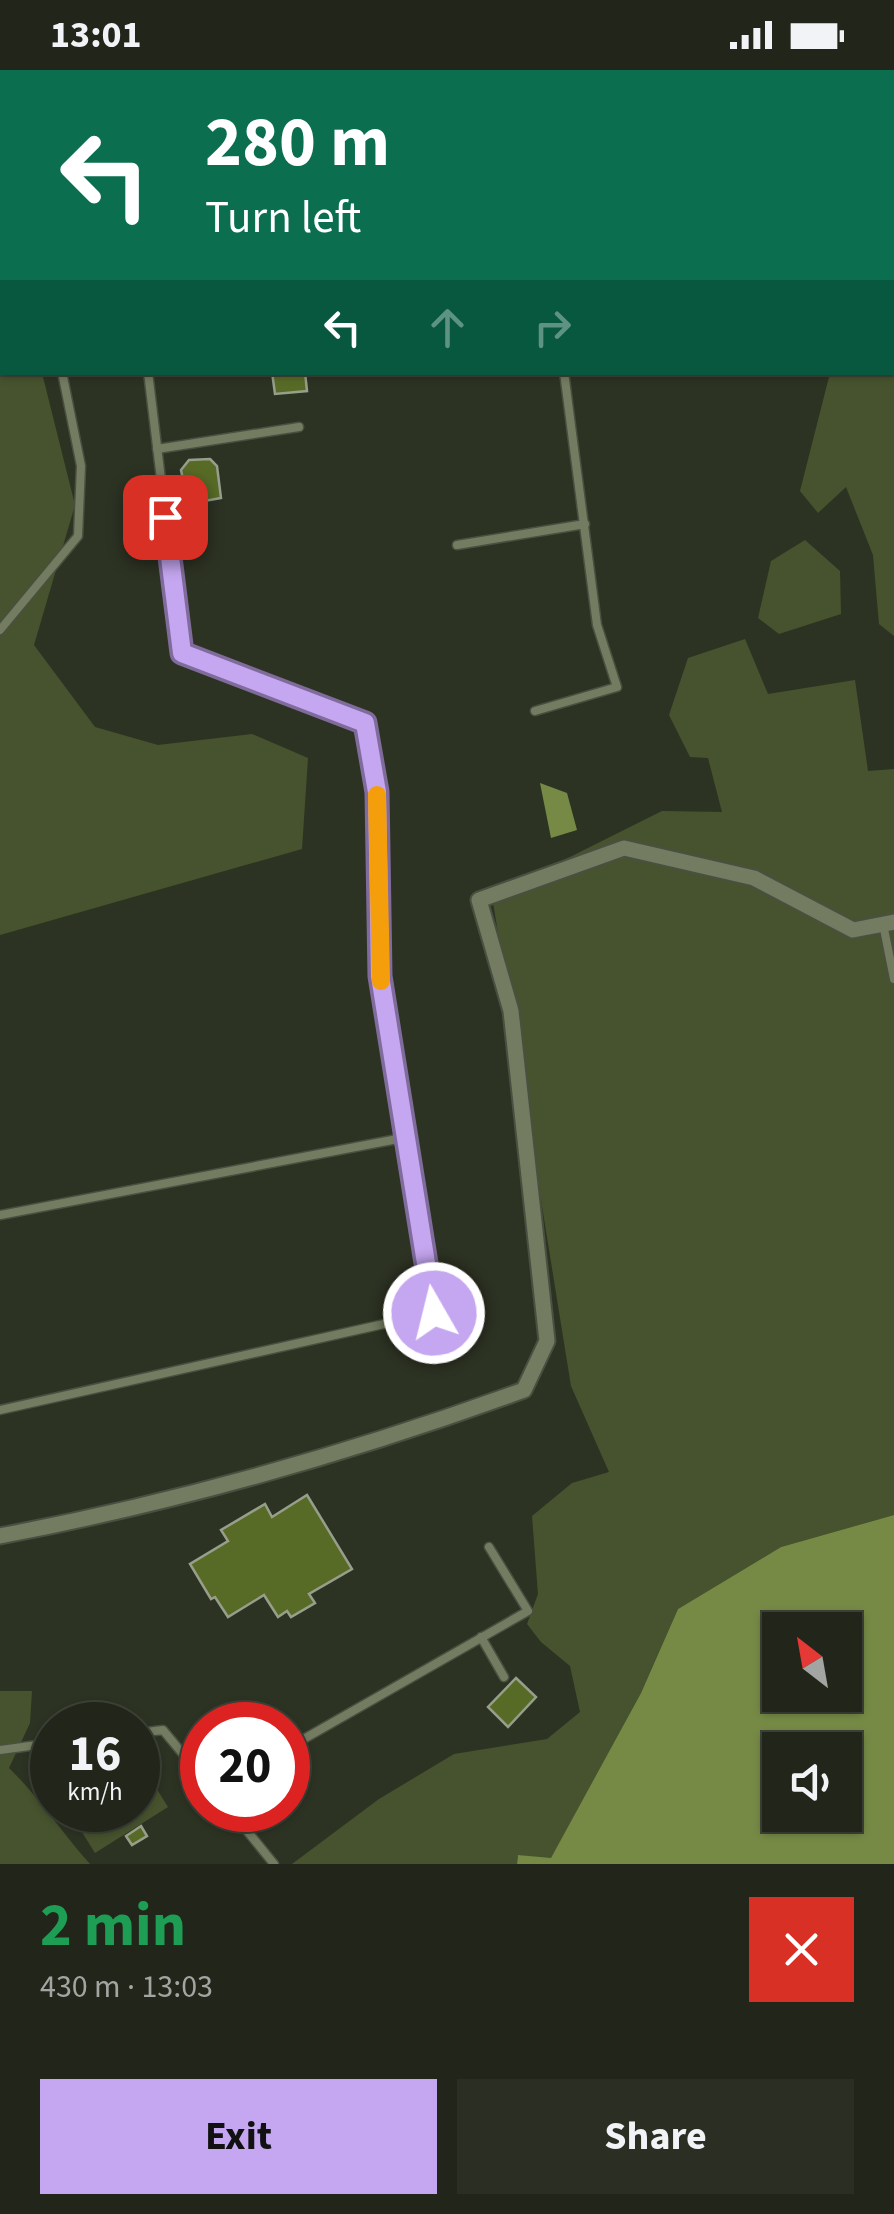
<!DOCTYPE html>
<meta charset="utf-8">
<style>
body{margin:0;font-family:"Source Sans 3",sans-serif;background:#2a2e23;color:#f1f3f6;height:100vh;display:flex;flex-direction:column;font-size:38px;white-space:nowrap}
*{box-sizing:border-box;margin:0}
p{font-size:32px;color:#a2a5a2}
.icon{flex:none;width:55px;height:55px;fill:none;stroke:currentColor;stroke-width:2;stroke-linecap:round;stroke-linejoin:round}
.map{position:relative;height:1794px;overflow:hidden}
.drawer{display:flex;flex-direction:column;background:#22261a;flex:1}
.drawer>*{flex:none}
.banner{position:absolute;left:0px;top:0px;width:895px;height:305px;box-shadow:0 2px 8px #0004,0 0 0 2px #3f4339;background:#0b6e4f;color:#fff;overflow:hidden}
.needle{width:65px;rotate:329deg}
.buttons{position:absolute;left:762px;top:1542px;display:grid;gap:20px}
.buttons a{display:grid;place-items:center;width:100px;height:100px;border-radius:0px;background:#22261a;box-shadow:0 2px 8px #0004,0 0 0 2px #3f4339;font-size:50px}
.speed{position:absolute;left:30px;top:1632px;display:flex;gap:20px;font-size:50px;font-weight:700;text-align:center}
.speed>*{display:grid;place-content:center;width:130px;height:130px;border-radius:50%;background:#22261a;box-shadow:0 2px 8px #0004,0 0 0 2px #3f4339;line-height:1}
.speed small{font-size:25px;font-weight:400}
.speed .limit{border:15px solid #d22;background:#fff;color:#111}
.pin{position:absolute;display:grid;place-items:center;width:85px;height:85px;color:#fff;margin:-42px;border-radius:20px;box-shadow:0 5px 15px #0006}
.me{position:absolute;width:110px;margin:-55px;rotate:352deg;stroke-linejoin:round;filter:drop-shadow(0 0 8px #0008)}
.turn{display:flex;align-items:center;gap:35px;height:210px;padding:0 40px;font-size:45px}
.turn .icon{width:130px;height:130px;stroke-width:2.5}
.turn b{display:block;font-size:70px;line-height:85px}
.lanes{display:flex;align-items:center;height:95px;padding:0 40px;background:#0003;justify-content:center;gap:50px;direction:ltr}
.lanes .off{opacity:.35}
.round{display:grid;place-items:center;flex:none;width:105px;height:105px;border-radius:0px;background:#2a2e23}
.headline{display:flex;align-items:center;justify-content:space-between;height:170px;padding:0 40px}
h1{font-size:60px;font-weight:700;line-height:75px;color:#1e9e55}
.button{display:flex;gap:20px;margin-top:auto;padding:20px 40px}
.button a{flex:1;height:115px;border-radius:0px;background:#c5a6f0;color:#111;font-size:40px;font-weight:700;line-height:115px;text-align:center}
.button a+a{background:#2a2e23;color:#f1f3f6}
.status{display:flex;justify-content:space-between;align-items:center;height:70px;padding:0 50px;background:#22261a;direction:ltr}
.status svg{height:28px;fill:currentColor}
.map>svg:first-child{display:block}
</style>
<div class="status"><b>13:01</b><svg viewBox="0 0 49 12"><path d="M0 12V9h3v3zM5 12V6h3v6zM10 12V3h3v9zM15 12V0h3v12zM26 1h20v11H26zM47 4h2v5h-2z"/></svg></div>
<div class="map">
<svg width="894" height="1794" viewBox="0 0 894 1794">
<rect width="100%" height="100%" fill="#2d3323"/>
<path fill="#47532e" d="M659 0H847L848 2H660Z
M0 136 2 302 42 303 75 435 34 575 95 657 158 675 252 664 308 688 302 779 0 865Z
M893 166 894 171V566L879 554 873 485 846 417 818 443 800 421 830 303 892 302Z
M805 470 840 501 841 544 779 564 758 548 771 491Z
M745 569 768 624 855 610 868 701 894 699V1445L781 1477 678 1539 641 1623 551 1789 518 1785 517 1794H292L379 1729 454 1684 547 1669 580 1642 570 1596 541 1572 527 1554 538 1524 532 1446 572 1413 609 1402 571 1316 492 826 662 741 722 742 708 688 690 687 669 645 688 588Z
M0 1621H32L30 1653 9 1698C39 1727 62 1763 90 1794H0Z
M145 1700 168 1737 95 1783 72 1746 82 1740H138V1704Z"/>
<path fill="#768a46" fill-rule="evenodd" d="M540 713 567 723 577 760 551 768Z
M894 1445V1794H517L518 1785 551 1788 641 1623 678 1539 781 1477ZM780 1560H845V1625H780ZM780 1680H845V1745H780Z"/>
<path fill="#586b26" stroke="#979e8b" stroke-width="2.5" d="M272 302H305L307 321 275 324Z
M210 389 217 396 221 428 199 432 191 429 192 424 184 414 181 400 189 390Z
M307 1425 352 1499 309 1524 315 1533 291 1547 287 1541 278 1547 264 1525 228 1547 215 1527 211 1529 190 1494 228 1471 221 1460 265 1434 272 1447Z
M516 1608 536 1627 508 1657 488 1637Z
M141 1756 147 1766 132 1775 126 1766Z"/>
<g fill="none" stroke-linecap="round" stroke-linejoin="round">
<defs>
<path id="lane" d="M65 0 66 2
M509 0 510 2
M197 2 206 0
M0 53 2 63
M157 379 299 357
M457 475 585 454
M0 560 78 466 81 396 62 302
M535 641 617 617 597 555 564 302
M883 854 894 909
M0 1145 408 1067
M0 1340 433 1243 380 906 377 722 365 653 182 583 148 302
M481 1567 504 1607
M138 1663 163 1660 202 1707
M288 1678 528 1541 489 1477
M0 1680 52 1673
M230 1740 274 1794"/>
<path id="street" d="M863 0V2
M892 111 894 116
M0 1466C178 1432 354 1382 524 1320L547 1271 511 941 479 830 624 778 754 808 853 860 894 852"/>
</defs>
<use href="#lane" stroke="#4a5041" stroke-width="11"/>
<use href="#street" stroke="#4a5041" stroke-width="19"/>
<use href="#lane" stroke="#737c60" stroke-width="8"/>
<use href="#street" stroke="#737c60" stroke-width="15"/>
</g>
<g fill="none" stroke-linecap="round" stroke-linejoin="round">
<defs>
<path id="route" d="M165 447 182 583 365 653 377 722 380 906 434 1243"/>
</defs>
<use href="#route" stroke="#806c9c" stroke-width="25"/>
<use href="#route" stroke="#c5a6f0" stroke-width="18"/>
<path stroke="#f59e0b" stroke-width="18" d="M377 725 381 911"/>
</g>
</svg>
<div class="buttons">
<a><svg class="needle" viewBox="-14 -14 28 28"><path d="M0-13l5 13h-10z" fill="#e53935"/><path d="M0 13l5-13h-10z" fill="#a2a5a2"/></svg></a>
<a><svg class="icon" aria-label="sound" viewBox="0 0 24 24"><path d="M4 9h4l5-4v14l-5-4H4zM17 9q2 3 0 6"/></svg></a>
</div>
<div class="speed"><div>16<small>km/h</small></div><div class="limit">20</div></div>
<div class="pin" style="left:165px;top:447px;background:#d93025"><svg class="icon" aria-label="arrive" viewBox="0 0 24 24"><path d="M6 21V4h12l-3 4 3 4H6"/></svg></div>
<svg class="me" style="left:434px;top:1243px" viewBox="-20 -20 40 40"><circle r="17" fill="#c5a6f0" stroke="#fff" stroke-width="3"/><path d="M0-11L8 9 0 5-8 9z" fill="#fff"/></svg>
<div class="banner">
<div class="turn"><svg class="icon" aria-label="left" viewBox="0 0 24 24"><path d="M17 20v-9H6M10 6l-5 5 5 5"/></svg><div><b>280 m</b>Turn left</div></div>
<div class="lanes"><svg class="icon" aria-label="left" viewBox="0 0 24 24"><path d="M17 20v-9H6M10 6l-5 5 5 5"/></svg><svg class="icon off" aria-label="ahead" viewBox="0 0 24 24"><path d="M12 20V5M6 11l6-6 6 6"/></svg><svg class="icon off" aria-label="right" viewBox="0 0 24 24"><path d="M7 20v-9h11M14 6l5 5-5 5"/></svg></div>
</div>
</div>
<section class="drawer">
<div class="headline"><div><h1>2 min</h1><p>430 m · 13:03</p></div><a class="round" style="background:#d93025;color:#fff"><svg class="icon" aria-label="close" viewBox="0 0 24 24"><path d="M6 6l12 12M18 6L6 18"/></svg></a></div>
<div class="button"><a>Exit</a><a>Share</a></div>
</section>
